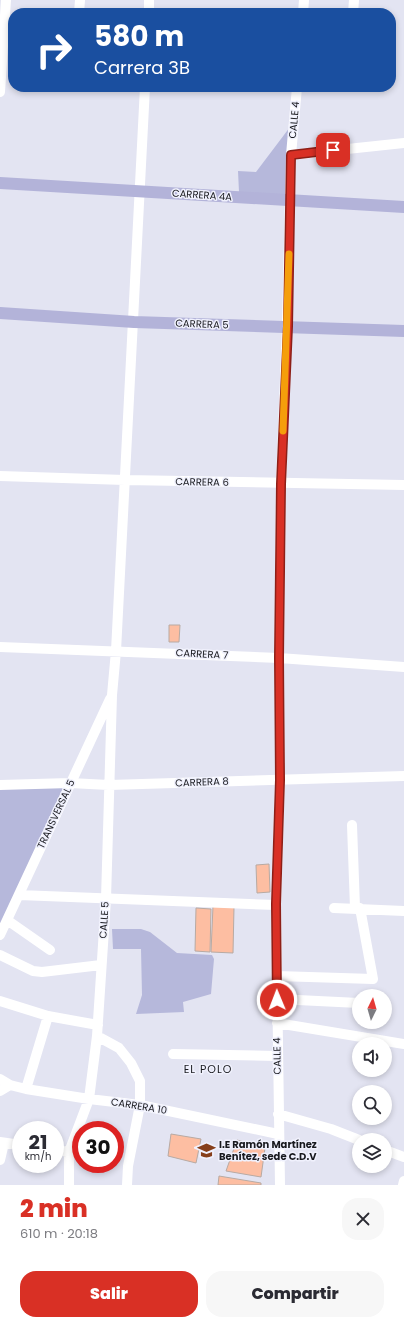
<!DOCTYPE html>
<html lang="es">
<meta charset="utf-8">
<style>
body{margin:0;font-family:Poppins,sans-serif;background:#f7f7f7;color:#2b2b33;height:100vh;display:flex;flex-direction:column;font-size:15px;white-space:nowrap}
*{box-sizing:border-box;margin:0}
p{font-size:13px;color:#7c7c81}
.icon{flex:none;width:22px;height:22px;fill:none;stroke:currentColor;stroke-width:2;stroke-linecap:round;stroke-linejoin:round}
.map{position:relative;height:1185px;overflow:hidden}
.details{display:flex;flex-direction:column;background:#fff;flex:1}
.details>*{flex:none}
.guide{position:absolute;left:8px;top:8px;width:388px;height:84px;border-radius:16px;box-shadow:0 2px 6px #0003;background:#1a4fa0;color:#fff;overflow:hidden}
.needle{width:26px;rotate:5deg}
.buttons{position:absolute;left:352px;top:989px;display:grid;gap:8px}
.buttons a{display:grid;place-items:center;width:40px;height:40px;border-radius:50%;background:#fff;box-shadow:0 2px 6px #0003;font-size:20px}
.speed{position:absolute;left:12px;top:1121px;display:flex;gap:8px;font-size:20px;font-weight:700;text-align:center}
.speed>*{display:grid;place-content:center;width:52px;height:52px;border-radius:50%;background:#fff;box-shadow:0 2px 6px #0003;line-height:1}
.speed small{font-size:10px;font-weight:400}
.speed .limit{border:6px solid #d22;background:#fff;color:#111}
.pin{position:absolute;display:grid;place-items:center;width:34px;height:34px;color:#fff;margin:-17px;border-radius:8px;box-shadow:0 2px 6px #0006}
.me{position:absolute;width:44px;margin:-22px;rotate:359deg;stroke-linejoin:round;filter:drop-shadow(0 0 3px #0008)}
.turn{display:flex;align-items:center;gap:14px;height:84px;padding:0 20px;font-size:18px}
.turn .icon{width:52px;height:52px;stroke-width:2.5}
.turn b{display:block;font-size:28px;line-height:34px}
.round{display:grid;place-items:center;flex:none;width:42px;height:42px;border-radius:16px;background:#f7f7f7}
.headline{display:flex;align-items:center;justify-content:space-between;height:68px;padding:0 20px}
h1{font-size:24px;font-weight:800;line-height:30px;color:#d93025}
.cta{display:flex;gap:8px;margin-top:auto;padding:8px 20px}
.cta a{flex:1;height:46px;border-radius:16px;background:#d93025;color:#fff;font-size:16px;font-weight:800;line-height:46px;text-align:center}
.cta a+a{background:#f7f7f7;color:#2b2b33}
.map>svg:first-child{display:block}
</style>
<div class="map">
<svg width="404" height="1185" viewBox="0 0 404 1185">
<rect width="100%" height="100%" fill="#e3e4f2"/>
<path fill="#b6b8db" d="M290 127 288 198 239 192 238 171 256 172Z
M0 786H68L0 936Z
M141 929 150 932 177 953 212 955 214 959 211 994 183 1002 184 1012 136 1014 142 995 141 949H113L112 929Z"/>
<path fill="#fdbea2" stroke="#b8aaa3" d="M169 625H180L179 642H169Z
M269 864 270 892 257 893 256 865Z
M213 906 234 907 233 953 211 952Z
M196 908 211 909 210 952 195 951Z
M171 1134 201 1139 196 1163 168 1156Z
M237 1140 265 1148 261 1177 226 1171Z
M219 1176 261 1183V1185H218Z"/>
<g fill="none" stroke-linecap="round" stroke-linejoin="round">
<path stroke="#fff" stroke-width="10" d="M79 13 80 0
M149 13V0
M303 13 304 0
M353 13 354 0
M0 92 6 0
M291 155 404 143
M0 476 125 480 404 485
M0 647 279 658 404 667
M0 785 70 783 109 785 404 776
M352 825 355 908
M19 895 276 905
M334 908 404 911
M7 920 50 950
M0 935 110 699
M0 955 33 971 42 972 101 965
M277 976 373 979 360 908
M277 999 359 1003
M0 1001 48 1016 98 1025
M277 1023 404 1044
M97 1036 119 1048 131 1063 140 1081V1105L128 1166 127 1185
M173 1054 277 1056
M0 1079 10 1085 26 1089 89 1099 140 1105 278 1134
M26 1089 48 1016
M0 1091 10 1085
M278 1114 331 1129 359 1140
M0 1142 21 1145
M55 1150 69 1152
M385 1150 404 1157
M0 1160 4 1143
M69 1185V1152L89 1099 97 1036 106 899 112 695 116 651 145 87
M280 1185 276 905 280 780 279 658 281 483 287 326 291 155 297 87
M403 1185 404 1181"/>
<path stroke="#b3b3d9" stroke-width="12" d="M0 183 404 207
M0 313 134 322 404 331"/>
</g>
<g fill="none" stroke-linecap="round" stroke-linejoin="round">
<defs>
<path id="route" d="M277 1000 276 904 280 780 279 658 281 484 288 326 291 155 333 150"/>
</defs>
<use href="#route" stroke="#8d1f18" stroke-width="10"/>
<use href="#route" stroke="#d93025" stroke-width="7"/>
<path stroke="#f59e0b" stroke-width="7" d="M283 431 289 254"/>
</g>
<defs>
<symbol id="school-bare" viewBox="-9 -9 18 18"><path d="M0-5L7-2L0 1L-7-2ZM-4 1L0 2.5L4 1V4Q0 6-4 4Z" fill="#863f1b" stroke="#f0f1fd" stroke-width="2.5" paint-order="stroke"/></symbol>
</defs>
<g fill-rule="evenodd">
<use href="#school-bare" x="194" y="1138" width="25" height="25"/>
</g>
<g text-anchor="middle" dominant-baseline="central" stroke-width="3" stroke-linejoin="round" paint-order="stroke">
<g font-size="10" fill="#18191e" stroke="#f0f1fd">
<text transform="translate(294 120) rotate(-85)">CALLE 4</text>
<text transform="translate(202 195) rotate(4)">CARRERA 4A</text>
<text transform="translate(202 324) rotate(2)">CARRERA 5</text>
<text transform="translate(202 482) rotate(1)">CARRERA 6</text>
<text transform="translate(202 654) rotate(3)">CARRERA 7</text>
<text transform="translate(202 782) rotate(-2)">CARRERA 8</text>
<text transform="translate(56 814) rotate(-65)">TRANSVERSAL 5</text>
<text transform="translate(104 920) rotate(-86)">CALLE 5</text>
<text transform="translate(277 1056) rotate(-91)">CALLE 4</text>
<text transform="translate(139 1106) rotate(9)">CARRERA 10</text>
</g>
<g font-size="10" font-weight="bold" fill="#18191e" stroke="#f0f1fd" text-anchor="start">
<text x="219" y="1144">I.E Ramón Martínez<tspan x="219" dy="12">Benítez, sede C.D.V</tspan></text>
</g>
<g font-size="11" letter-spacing="1" fill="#18191e" stroke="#f0f1fd">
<text x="208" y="1069">EL POLO</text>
</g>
</g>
</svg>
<div class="buttons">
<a><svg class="needle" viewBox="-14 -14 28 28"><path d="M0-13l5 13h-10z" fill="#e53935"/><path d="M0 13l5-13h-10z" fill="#7c7c81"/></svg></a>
<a><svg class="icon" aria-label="sound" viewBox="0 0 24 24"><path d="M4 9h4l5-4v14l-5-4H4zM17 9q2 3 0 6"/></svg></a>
<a><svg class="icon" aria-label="search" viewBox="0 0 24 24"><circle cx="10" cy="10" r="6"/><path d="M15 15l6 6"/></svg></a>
<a><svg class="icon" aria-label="layers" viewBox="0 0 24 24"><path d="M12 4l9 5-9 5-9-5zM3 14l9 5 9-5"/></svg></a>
</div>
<div class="speed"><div>21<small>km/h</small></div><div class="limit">30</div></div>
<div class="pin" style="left:333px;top:150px;background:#d93025"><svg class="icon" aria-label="arrive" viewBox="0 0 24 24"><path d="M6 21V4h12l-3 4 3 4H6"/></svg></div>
<svg class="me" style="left:277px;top:1000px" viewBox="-20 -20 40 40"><circle r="17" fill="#d93025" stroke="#fff" stroke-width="3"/><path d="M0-11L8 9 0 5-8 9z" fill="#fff"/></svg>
<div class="guide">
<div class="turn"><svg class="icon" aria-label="right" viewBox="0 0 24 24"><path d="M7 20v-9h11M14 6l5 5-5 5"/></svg><div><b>580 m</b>Carrera 3B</div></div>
</div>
</div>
<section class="details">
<div class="headline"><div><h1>2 min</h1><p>610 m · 20:18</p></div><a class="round"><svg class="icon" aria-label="close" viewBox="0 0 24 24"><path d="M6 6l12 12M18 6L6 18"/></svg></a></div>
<div class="cta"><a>Salir</a><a>Compartir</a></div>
</section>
